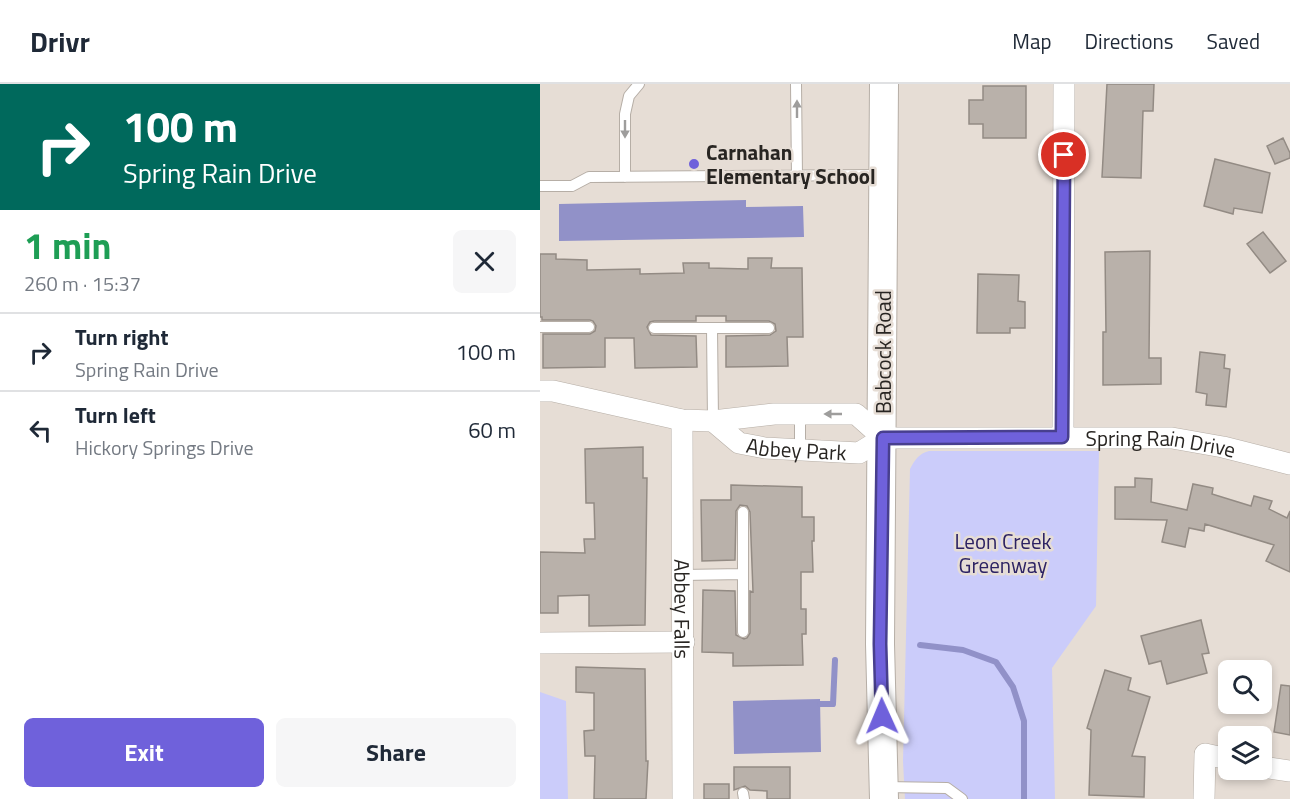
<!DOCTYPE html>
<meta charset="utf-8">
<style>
body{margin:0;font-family:"Titillium Web",sans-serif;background:#f6f6f7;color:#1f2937;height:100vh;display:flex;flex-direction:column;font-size:22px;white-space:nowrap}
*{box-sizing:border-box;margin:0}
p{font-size:20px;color:#747a83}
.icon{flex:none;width:33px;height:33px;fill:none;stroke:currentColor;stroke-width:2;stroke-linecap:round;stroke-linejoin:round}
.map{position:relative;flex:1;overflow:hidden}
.details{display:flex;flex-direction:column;background:#fff;width:540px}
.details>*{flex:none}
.hud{background:#00695c;color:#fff;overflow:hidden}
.tools{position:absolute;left:678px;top:576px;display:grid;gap:12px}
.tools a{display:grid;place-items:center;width:54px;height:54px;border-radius:9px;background:#fff;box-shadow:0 3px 9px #0003;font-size:30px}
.pin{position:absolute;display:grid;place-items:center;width:51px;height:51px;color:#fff;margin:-26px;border:3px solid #fff;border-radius:50%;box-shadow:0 2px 6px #0007}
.me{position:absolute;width:66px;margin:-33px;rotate:359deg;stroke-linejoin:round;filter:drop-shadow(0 0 4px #0008)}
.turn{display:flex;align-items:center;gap:21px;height:126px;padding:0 24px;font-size:27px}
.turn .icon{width:78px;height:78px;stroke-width:2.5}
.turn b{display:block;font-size:42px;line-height:51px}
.round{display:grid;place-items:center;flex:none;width:63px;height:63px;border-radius:9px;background:#f6f6f7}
.head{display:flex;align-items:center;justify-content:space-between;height:102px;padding:0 24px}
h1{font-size:36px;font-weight:700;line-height:45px;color:#1e9e55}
.button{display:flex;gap:12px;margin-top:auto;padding:12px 24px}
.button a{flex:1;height:69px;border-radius:9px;background:#6f61db;color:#fff;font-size:24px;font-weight:700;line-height:69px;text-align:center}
.button a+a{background:#f6f6f7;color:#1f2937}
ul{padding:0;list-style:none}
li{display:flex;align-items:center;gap:18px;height:78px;padding:0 24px;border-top:2px solid #e0e1e3}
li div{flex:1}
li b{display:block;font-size:22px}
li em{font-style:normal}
header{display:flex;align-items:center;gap:36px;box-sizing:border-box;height:84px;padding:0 30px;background:#fff;border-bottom:2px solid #e0e1e3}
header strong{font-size:28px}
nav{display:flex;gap:33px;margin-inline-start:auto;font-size:21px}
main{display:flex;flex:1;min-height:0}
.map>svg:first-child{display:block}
</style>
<header>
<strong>Drivr</strong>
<nav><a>Map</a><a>Directions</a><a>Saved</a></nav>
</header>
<main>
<section class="details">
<div class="hud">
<div class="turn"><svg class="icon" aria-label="right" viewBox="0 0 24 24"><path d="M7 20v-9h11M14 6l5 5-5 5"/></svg><div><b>100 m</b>Spring Rain Drive</div></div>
</div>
<div class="head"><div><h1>1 min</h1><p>260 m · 15:37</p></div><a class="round"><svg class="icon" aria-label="close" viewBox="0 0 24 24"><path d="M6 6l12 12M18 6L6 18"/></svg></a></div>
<ul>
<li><svg class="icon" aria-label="right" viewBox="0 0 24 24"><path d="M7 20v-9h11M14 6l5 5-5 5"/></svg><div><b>Turn right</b><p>Spring Rain Drive</p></div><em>100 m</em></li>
<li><svg class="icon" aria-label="left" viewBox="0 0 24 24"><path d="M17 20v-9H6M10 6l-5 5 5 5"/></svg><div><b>Turn left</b><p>Hickory Springs Drive</p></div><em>60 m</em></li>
</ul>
<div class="button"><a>Exit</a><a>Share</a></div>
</section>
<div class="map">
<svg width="750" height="715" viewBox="0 0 750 715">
<rect width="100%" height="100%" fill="#e6ddd5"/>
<path fill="#cbccfa" d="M389 367H559L556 522 512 584 515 715H365L363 677 370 385C375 376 378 370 389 367Z
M0 608 26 617 28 715H0Z"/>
<path fill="#9191c8" d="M206 116V123L263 122 264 153 19 157V120Z
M280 615 281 668 194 670 193 617Z"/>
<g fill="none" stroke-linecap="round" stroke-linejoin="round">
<path stroke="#9191c8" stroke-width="6" d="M380 561 423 566 456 578 473 603 484 637V715
M280 620H293L295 576"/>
</g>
<path fill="#b9b1aa" stroke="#938b84" stroke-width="1.5" d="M567 0H614L613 27H603L601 94 562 93Z
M443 2H486V54H443V40H429V16H443Z
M743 54 750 69V74L735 80 727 62Z
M675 75 730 89 722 129 694 124 693 130 664 122Z
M723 148 746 177 730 189 707 160Z
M610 167 609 274H621V300L563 301V248H566L565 168Z
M0 170H16V175L47 176V186L100 185V190L144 189 143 179H169V184L208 185V174H232L231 184H262L263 253H247L248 282 186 283V252L230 251 236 247 235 240 229 237H186V232H156V237H114L110 238 107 243 111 251 156 252 157 283 95 284 94 254H65V283L3 284V250H50L55 247 56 242 53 237 50 236H2V233H0Z
M438 190 479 191 478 217 485 218V244H470V249H437Z
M660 268 685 271 684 284 690 285 686 323 666 321 667 310 656 308Z
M103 363V394H107L105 541 49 542V511L18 512V529H0V468L45 469 44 455H55L54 419H46L45 365Z
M595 394 612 395 611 418 647 426 653 400 673 404 672 410 711 422 714 412 732 417 729 425 747 434 750 427V488L726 477 734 461 665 440 664 447 649 444 645 463 622 458 627 436 575 435V403H595Z
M191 401 262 403V433H274V457H272L273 488H261V525H266V550H262L263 581 193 582V569L162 568 163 506 195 507 196 551 204 555 207 554 210 549V507L213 508 210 428 207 422 200 421 196 427 195 476 162 477 161 416H191Z
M661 536 669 569 662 570 667 589 627 600 621 577 609 580 601 552Z
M36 583 105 585 106 677H108L106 715H54L55 672H45L44 647 54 646V609L36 608Z
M565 586 591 594 588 606 610 613 592 672 605 673 604 713 549 711 551 646 547 644Z
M741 601 750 602V651L734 648Z
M194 683H250V715H227V707L210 706 205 702 194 706Z
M164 700H189V715H164Z"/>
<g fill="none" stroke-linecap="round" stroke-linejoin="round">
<defs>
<path id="lane" d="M256 0 257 92
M85 93V30L89 12 99 0
M0 102H32L49 93 343 91
M0 243H49
M114 244H229
M172 244 173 337
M260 366V330
M203 428V548
M143 491 203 490
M344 703 407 704 422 715
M203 709 204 715"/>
<g id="street">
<path d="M0 307H13L142 336 173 337 234 330H316L343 354"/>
<path id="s1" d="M142 336 143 715"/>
<path id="s2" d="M173 337 199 359 225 364 319 369 343 354"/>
<path d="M523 353 524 0"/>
<path id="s3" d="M343 354H632L683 363 750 380"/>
<path d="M0 559 144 558"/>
<path d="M722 683 750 687"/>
<path d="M664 715 665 670 688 675"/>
</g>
<path id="secondary" d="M344 0 340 560 344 715"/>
</defs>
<use href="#lane" stroke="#b6aea6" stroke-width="12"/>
<use href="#street" stroke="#b6aea6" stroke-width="22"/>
<use href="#secondary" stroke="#b6aea6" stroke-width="30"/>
<use href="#lane" stroke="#fff" stroke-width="10"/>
<use href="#street" stroke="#fff" stroke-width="21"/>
<use href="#secondary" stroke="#fff" stroke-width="28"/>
</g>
<defs><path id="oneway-solid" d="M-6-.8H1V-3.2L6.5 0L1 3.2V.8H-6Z" transform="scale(1.5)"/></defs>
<g fill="#9e9d9c">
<use href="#oneway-solid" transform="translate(257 25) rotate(-90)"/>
<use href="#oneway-solid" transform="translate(85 45) rotate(90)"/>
<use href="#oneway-solid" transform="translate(293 330) rotate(-180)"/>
</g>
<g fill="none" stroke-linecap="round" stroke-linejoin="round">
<defs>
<path id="route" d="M342 632 340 560 343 354 522 353 524 71"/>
</defs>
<use href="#route" stroke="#483f8e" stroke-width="15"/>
<use href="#route" stroke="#6f61db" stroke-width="10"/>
</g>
<circle fill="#6f61db" stroke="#e6ddd5" stroke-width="2" cx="154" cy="80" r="6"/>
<g text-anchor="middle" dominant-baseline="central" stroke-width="5" stroke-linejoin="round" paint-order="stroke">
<g font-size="21" font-weight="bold" fill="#282522" stroke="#e6ddd5" text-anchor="start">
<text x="166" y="68">Carnahan<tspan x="166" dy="24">Elementary School</tspan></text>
</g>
<g font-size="21" fill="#282522" stroke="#e6ddd5">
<text transform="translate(343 268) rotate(-90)">Babcock Road</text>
<text stroke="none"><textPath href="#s3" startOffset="278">Spring Rain Drive</textPath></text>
<text stroke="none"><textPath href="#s2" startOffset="92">Abbey Park</textPath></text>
<text stroke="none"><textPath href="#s1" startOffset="189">Abbey Falls</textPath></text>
</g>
<g font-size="21" fill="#2c2263" stroke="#e6ddd5">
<text x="463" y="457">Leon Creek<tspan x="463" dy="24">Greenway</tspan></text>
</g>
</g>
</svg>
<div class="tools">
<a><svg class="icon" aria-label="search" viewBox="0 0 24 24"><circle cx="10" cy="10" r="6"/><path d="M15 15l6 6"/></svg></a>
<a><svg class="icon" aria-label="layers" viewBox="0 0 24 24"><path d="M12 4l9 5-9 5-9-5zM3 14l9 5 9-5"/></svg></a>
</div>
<div class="pin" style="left:524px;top:71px;background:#d93025"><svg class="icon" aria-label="arrive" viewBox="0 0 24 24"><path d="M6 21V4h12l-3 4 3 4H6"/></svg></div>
<svg class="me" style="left:342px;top:632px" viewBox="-20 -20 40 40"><path d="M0-17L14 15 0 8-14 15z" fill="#6f61db" stroke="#fff" stroke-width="4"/></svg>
</div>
</main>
